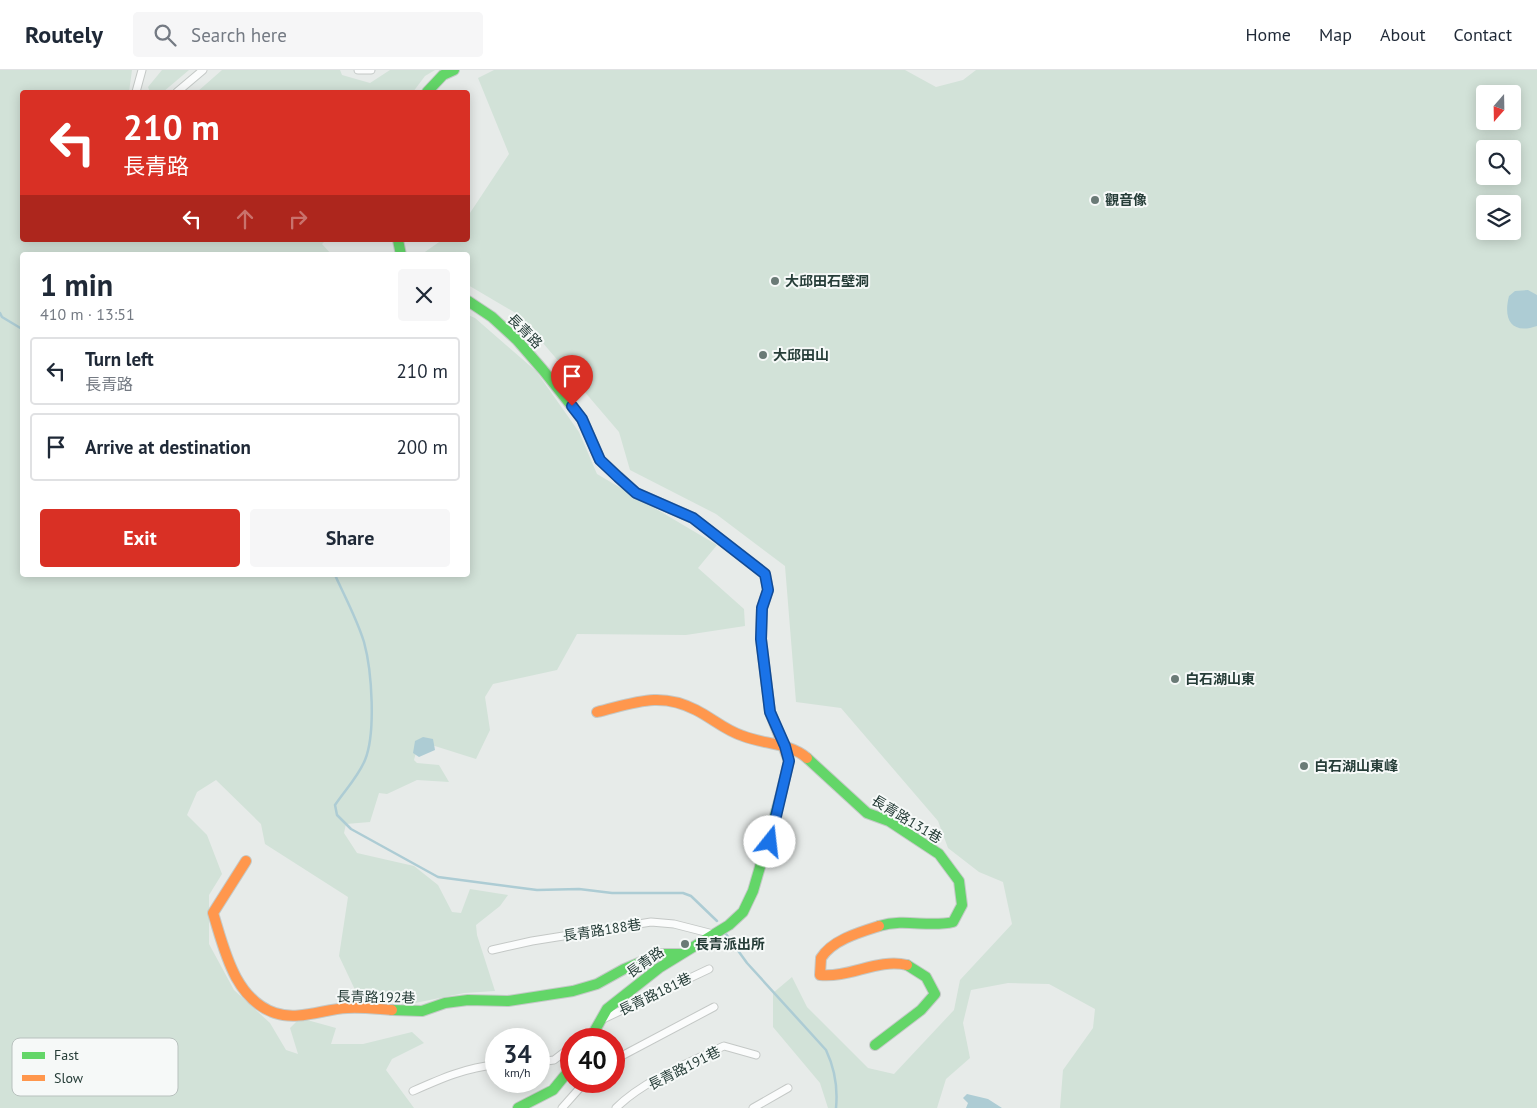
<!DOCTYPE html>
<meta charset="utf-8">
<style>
body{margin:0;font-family:"PT Sans","Noto Sans TC",sans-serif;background:#f6f6f7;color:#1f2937;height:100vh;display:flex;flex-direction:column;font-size:19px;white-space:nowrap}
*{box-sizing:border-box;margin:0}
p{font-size:16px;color:#747a83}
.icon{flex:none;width:28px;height:28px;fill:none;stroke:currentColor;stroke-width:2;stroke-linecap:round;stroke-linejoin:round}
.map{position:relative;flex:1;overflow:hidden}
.details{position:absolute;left:20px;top:182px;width:450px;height:325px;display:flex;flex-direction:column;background:#fff;border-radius:5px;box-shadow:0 2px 12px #0003}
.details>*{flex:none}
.hud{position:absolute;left:20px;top:20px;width:450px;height:152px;border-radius:5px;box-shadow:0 2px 12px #0003;background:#d93025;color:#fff;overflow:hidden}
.needle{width:32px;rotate:200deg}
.controls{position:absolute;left:1476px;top:15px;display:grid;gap:10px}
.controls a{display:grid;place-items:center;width:45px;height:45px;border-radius:5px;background:#fff;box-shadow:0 2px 12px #0003;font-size:25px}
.speed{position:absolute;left:485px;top:958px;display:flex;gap:10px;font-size:25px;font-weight:700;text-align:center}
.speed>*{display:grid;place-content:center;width:65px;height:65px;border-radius:50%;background:#fff;box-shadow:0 2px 12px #0003;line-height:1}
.speed small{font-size:12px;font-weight:400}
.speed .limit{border:8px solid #d22;background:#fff;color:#111}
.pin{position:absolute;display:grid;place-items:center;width:42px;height:42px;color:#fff;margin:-51px -21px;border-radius:50% 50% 50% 0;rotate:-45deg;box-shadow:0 0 5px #0007}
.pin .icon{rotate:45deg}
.me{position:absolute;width:55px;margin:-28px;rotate:16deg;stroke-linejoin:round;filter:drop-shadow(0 0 4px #0008)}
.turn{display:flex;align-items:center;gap:18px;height:105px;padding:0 20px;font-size:22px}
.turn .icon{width:65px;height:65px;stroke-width:2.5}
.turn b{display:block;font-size:35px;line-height:42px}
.lanes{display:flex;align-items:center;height:48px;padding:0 20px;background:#0003;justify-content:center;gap:25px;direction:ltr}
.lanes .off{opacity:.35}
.round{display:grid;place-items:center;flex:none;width:52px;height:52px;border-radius:5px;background:#f6f6f7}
.head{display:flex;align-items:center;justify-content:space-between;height:85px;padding:0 20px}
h1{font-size:30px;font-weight:800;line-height:38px}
.primary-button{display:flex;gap:10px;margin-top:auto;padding:10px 20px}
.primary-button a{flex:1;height:58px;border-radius:5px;background:#d93025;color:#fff;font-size:20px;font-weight:800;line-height:58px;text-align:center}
.primary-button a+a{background:#f6f6f7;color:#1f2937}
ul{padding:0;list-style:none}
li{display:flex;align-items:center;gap:15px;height:68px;margin:0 10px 8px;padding:0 10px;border:2px solid #e0e1e3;border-radius:5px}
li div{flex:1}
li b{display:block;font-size:19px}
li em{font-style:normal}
header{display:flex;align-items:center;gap:30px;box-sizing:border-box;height:70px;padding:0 25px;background:#fff;border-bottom:1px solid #e0e1e3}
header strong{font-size:24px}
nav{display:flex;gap:28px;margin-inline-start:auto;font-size:18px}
.search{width:350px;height:45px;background:#f6f6f7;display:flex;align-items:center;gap:12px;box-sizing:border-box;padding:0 18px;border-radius:5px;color:#747a83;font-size:19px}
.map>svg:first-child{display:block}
</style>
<header>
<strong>Routely</strong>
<div class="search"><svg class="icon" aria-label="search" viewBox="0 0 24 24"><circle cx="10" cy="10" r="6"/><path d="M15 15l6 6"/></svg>Search here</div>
<nav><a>Home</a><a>Map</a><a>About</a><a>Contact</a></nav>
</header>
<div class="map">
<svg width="1537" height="1038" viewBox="0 0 1537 1038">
<rect width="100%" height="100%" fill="#e7ebe9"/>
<path fill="#d2e2d8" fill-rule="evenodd" d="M0 0H132L129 22H22V170H326L322 174 332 185H22V505H468V245L475 248 536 301 579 362 597 404 717 475 698 498 744 539 745 556 686 565 577 564 557 600 493 614 485 627 490 660 476 689 419 671 414 690 417 693 439 695 449 712 417 710 387 724 379 723 370 752 346 754 344 763 357 783 414 796 438 815 452 842 461 843 470 819 508 825 500 836 476 855 477 865 495 921 464 923 410 934 357 924 339 886 348 827 265 774 261 754 216 710 197 722 187 745 207 765 222 804 209 825V874L234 920 270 953 286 980 298 984 290 958 300 948 336 958 331 974H363L412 962 424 973 392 989 386 1000 414 1038H0Z
M162 0H189L163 22H150L148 17Z
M222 0H340L342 5 370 13 390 0H435L425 6 413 22H197Z
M494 0H905L936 17 963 10 976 0H1537V1038H1060L1063 1000 1093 958 1095 939 1049 914 1008 913 971 920 963 953 970 988 946 1009 937 1038H828L820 1013 773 957V923L792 907 807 937 868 998 894 1004 954 940 960 910 1012 854 1003 812 979 802 948 778 938 751 841 638 796 632 785 496 716 444 630 400 619 362 519 245 468 215V185L422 184 442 170H468V146L509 84 478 8ZM1485 24H1512V51H1485ZM1485 79H1512V106H1485ZM1485 134H1512V161H1485Z"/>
<path fill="#adccd4" d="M1528 220 1537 225V256C1511 265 1503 249 1509 226L1515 221Z
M423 667 433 669 435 680 419 687 413 683 415 671Z
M967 1024 988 1029 1002 1038H966L968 1033 963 1028Z"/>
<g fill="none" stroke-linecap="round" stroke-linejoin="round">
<path stroke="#adccd4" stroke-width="2.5" d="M0 243 2 247 22 259
M335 505C345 527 357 549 364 572 372 601 376 663 365 690 358 707 345 720 335 735L337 745 351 759 438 807 537 820 579 819 612 823H683L691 826 717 851
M726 864 747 893 826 980C835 999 838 1017 836 1038"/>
<defs>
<path id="street" d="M358 0H371
M136 22 142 0
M177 22 203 0
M492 880 532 871 651 852 674 854 713 864
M601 950 709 899
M614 990 714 937
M539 992 554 990 571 977
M413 1021C440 1009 467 997 496 995
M562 1038 586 1011
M616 1038C643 1011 690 992 724 976L756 985
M753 1038 788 1018"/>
<path id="fast" d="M427 22 443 5 454 0
M398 170 401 185
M468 231 492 247 517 270 543 300 582 349 600 390 636 423 684 444
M807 688 867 743 889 751 939 784 959 811 962 835 953 852C928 858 906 848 879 856
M392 940 422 941 445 933 468 930 508 931 573 921 597 914 624 899 660 884H681
M590 969 607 939 659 898 729 855 743 842 753 821 780 728
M875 975 921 940 935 924 926 907 907 895
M518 1038 553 1020 571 998"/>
<path id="slow" d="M684 444 693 448 765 504 768 520 762 538 761 569 770 642 789 691 780 728
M597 642C634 633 660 621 696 640 712 648 726 661 743 666 763 674 790 673 807 688
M246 791 213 843C224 878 234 929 275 943 298 951 324 939 347 938 362 937 377 939 392 940
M879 856C860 862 832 870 821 888L820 905C850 908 878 888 907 895"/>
</defs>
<use href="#street" stroke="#c4c8c6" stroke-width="9"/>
<use href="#fast" stroke="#c4c9c7" stroke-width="12"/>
<use href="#slow" stroke="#c4c9c7" stroke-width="12"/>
<use href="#street" stroke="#fbfcfc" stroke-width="7"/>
<use href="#fast" stroke="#63d668" stroke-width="10"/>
<use href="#slow" stroke="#ff974d" stroke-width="10"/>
</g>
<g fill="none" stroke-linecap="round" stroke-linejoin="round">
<defs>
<path id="route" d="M572 336 582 349 600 390 618 407 636 423 693 448 765 504 768 520 762 538 761 569 770 642 785 676 789 691 770 772"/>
</defs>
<use href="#route" stroke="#114b97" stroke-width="12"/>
<use href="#route" stroke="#1a73e8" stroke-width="9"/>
</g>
<g fill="#6a7a76" stroke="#f6f9f8" stroke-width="2">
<circle cx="1095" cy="130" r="5"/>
<circle cx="775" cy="211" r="5"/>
<circle cx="763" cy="285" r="5"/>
<circle cx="1175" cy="609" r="5"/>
<circle cx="1304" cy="696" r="5"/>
<circle cx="685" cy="874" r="5"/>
</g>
<g text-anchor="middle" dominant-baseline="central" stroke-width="4" stroke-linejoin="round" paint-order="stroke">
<g font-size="14" font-weight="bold" fill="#263d38" stroke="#f6f9f8" text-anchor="start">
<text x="1105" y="130">觀音像</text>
<text x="785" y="211">大邱田石壁洞</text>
<text x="773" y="285">大邱田山</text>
<text x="1185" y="609">白石湖山東</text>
<text x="1314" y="696">白石湖山東峰</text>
<text x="695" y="874">長青派出所</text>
</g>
<g font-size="14" fill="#263d38" stroke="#f6f9f8">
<text transform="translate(525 261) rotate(45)">長青路</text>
<text transform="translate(907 749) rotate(31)">長青路131巷</text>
<text transform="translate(602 860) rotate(-9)">長青路188巷</text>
<text transform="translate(645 892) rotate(-35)">長青路</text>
<text transform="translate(655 924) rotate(-26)">長青路181巷</text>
<text transform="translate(376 927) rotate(1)">長青路192巷</text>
<text transform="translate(684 998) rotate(-27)">長青路191巷</text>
</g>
</g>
<rect x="12" y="968" width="166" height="58" rx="8" fill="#f6f9f8" stroke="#b8c1be" stroke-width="1"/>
<rect x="22" y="982" width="23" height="7" fill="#63d668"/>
<rect x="22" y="1005" width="23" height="6" fill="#ff974d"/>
<g font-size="14" fill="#263d38">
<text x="54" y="990">Fast</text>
<text x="54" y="1013">Slow</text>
</g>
</svg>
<div class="controls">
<a><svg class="needle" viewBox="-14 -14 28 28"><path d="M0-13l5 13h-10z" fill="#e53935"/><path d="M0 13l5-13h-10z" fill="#747a83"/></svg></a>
<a><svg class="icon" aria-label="search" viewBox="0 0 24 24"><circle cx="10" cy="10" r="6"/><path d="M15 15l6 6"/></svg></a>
<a><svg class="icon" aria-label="layers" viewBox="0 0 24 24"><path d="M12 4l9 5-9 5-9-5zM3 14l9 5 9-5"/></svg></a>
</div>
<div class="speed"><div>34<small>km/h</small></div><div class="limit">40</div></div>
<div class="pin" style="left:572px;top:336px;background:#d93025"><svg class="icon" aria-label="arrive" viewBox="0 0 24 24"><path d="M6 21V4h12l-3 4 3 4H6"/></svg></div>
<svg class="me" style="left:770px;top:772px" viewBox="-20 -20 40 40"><circle r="19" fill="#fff"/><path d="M0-13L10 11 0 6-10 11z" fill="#1a73e8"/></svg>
<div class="hud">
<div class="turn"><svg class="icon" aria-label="left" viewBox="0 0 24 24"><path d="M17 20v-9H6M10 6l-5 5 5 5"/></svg><div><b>210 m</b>長青路</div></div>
<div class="lanes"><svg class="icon" aria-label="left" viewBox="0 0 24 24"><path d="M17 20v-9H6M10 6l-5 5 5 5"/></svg><svg class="icon off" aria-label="ahead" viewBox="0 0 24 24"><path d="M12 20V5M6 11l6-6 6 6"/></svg><svg class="icon off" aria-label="right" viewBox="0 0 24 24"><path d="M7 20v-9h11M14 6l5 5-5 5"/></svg></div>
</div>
<section class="details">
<div class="head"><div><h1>1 min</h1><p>410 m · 13:51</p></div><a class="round"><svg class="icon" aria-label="close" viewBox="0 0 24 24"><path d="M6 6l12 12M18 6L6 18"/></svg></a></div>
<ul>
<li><svg class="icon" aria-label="left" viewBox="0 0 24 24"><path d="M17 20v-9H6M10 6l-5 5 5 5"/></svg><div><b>Turn left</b><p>長青路</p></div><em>210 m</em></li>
<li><svg class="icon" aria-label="arrive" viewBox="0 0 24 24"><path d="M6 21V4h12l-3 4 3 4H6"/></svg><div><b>Arrive at destination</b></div><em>200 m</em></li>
</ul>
<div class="primary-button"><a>Exit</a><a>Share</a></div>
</section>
</div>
